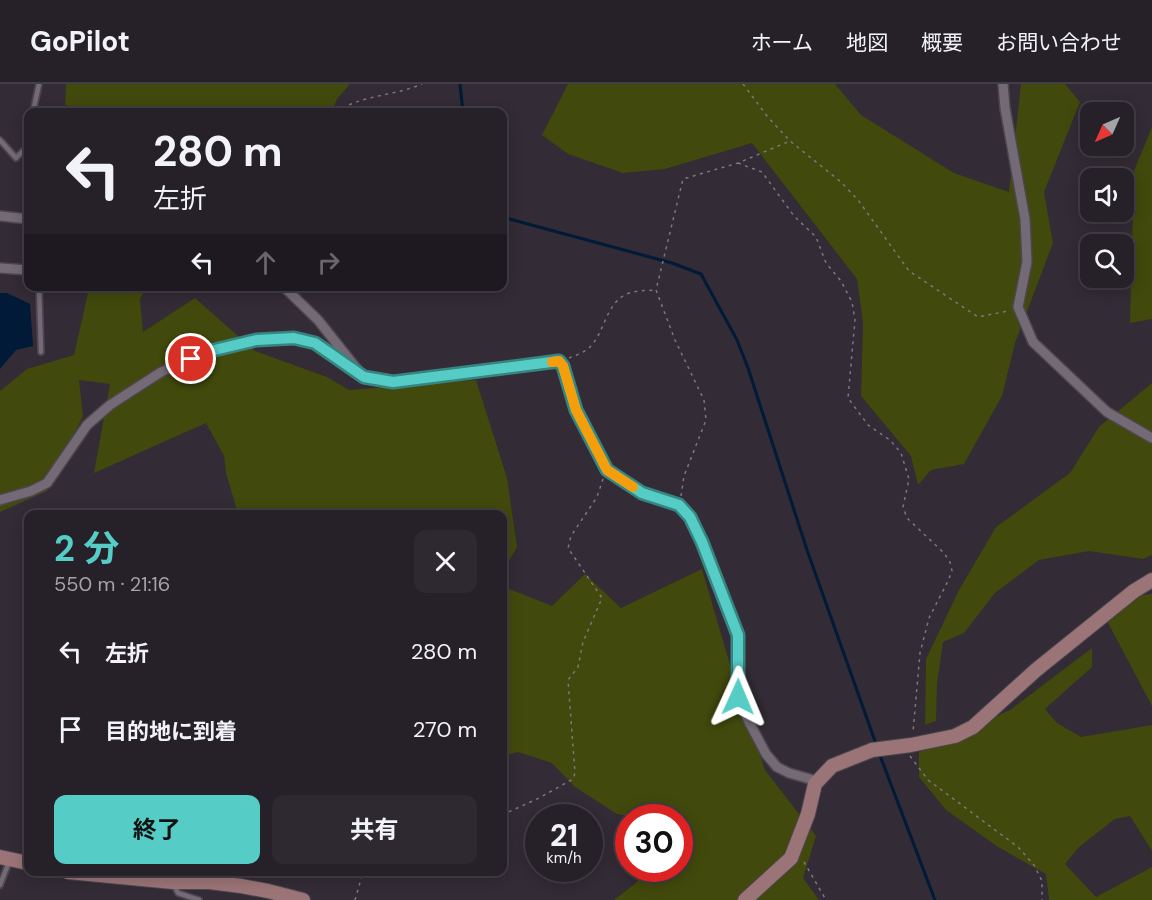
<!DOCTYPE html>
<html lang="ja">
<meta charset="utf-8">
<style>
body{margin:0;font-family:"DM Sans","Noto Sans JP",sans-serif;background:#2e2830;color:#f1f3f6;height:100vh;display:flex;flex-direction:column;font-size:22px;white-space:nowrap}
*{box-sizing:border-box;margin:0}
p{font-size:20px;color:#a4a3a8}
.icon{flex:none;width:33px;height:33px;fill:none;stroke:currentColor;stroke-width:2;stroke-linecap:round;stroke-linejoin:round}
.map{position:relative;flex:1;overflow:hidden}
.sheet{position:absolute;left:24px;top:426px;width:483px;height:366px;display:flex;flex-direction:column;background:#262028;border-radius:12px;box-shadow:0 3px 15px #0003,0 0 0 2px #423e45}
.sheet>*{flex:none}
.banner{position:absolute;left:24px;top:24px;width:483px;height:183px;border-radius:12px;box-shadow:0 3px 15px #0003,0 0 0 2px #423e45;background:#262028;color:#f1f3f6;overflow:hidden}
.needle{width:39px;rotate:225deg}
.tools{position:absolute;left:1080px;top:18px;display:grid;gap:12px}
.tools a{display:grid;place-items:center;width:54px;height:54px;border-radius:12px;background:#262028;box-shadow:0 3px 15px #0003,0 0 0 2px #423e45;font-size:30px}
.speed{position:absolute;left:525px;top:720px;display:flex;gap:12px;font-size:30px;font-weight:700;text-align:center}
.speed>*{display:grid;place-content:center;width:78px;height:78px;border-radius:50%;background:#262028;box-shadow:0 3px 15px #0003,0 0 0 2px #423e45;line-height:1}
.speed small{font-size:15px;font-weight:400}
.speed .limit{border:9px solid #d22;background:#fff;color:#111}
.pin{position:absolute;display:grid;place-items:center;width:51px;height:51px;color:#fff;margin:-26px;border:3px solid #fff;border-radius:50%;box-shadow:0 2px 6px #0007}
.me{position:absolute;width:66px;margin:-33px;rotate:1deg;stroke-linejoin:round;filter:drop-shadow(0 0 4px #0008)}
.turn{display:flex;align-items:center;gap:21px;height:126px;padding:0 30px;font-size:27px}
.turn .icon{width:78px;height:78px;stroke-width:2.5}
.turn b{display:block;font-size:42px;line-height:51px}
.lanes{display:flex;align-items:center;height:57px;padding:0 30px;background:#0003;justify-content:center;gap:30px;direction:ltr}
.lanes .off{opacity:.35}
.round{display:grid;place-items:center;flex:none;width:63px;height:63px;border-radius:12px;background:#2e2830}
.overview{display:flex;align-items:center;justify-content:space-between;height:102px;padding:0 30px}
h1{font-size:36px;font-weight:700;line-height:45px;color:#55cdc6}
.primary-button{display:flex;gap:12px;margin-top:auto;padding:12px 30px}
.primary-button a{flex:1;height:69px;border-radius:12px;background:#55cdc6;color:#111;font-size:24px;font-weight:700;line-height:69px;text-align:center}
.primary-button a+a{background:#2e2830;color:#f1f3f6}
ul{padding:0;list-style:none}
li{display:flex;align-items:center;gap:18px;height:78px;padding:0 30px}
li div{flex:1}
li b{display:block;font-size:22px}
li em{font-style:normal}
header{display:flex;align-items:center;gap:36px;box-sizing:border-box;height:84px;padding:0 30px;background:#262028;border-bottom:2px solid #423e45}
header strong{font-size:28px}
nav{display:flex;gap:33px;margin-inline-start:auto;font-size:21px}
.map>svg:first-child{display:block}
</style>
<header>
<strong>GoPilot</strong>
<nav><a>ホーム</a><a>地図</a><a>概要</a><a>お問い合わせ</a></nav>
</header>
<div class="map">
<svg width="1152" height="816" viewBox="0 0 1152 816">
<rect width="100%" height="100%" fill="#332b35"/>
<path fill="#41490c" d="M66 0H350L337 15 332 28H100L65 21Z
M568 0H835L861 31 954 89 1009 108 1021 0H1065L1080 18 1044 108 1053 159 1015 259 1002 312 964 380 931 386 918 401 911 372 861 312 863 238 857 195 752 59 665 85 623 89 568 70 542 51Z
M1152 43V235L1130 239 1134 87Z
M105 202 146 203 140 215 143 248 195 214 255 267 327 293 349 306 476 296 507 394 517 463 503 487 502 430H238L226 389 224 372 206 339 94 389 110 300 79 296 83 332 47 407 0 428V307L27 285 74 271 88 209Z
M1152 299V471L1143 475 1089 467 1039 476 995 509 964 549 943 558 937 600 936 637 925 641 926 575 959 506 996 443 1070 389 1099 343Z
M702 485 731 584 765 686 816 752 803 794 819 816H614L654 785 680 784V734L634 733 617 730 575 703 552 679 518 668 503 672 502 502 552 522 585 490 621 524Z
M1152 510V622L1107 537 1142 511Z
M1092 564V583L1045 625 1057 639 1081 653 1152 641V767L1130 732 1115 735 1079 763 1065 780 1096 813 1152 783V816H1049L1046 790 998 763 946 726 919 693V668L1010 626Z"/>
<path fill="#001a37" d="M0 209H7L30 220 33 262 16 266 0 285Z"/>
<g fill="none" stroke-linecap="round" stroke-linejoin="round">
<path stroke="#001a37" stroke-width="3" d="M460 0 463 28
M502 133 672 179 701 190 737 256 748 284 807 466 876 660
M879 669 935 816"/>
<defs>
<path id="lane" d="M33 28 39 0
M0 56 16 74 26 64 28 51
M39 202 41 268
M0 801 9 778
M174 801 178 809 199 816"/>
<path id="street" d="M1003 0 1005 24 1025 135 1027 178 1018 223 1033 258 1107 328 1152 354
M0 132 28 135
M0 184 28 186
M283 202 318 236 357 285
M0 416 31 407 47 399 87 341 110 321 161 288 206 268 256 256 294 254 315 259 364 293 393 298 559 277 563 282 576 326 607 386 642 409 679 421 690 433 702 458 738 551V613L749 638 766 670 777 683 789 689 810 695 815 700"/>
<path id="secondary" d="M0 773 28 779
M68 788 173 798H209L241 802 268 807 303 816
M745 816 791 774 808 730 815 700 832 682 872 666 911 661 955 652 973 643 1036 586 1134 507 1152 496"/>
</defs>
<use href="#lane" stroke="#4d464f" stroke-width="8"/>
<use href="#street" stroke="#4d464f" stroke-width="12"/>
<use href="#secondary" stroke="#4d464f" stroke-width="16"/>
<path stroke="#7e7780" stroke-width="1.5" stroke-dasharray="3 4.5" stroke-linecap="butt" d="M743 0 767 32 790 57 841 98 858 116 909 187 978 233 1008 227
M336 28C361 11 394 12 422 0
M738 79 762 88 794 132 816 153 826 179 841 197 852 218 855 236 848 314 868 341 890 356 901 369 909 395 903 423 907 434 944 469 950 478 952 487 948 497 929 534 920 569 913 648
M569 274C576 271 584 269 590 263 604 249 605 224 623 212 632 206 644 207 655 206
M681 412 684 392 706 336 704 316 675 256 656 206 683 95 738 79 790 57
M910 672 928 696 1018 763 1034 781 1042 797V816
M502 731 539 714 573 695 575 689 568 596 578 583 583 558 602 514 568 464 571 452 597 413 603 395
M804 778 826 816
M355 816 363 788"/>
<use href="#lane" stroke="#736a75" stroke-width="4.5"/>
<use href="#street" stroke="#736a75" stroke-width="9"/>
<use href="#secondary" stroke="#9b7477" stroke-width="14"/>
</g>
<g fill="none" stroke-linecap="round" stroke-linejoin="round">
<defs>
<path id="route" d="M191 275 206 268 256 256 294 254 315 259 364 293 393 298 559 277 563 282 576 326 607 386 642 409 679 421 690 433 702 458 738 551V613"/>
</defs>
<use href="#route" stroke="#378581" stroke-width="15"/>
<use href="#route" stroke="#55cdc6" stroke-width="10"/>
<path stroke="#f59e0b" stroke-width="10" d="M552 278 559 277 563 282 576 326 607 386 633 403"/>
</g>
</svg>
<div class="tools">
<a><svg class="needle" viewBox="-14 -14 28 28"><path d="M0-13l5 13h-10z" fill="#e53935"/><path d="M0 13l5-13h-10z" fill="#a4a3a8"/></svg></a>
<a><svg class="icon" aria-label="sound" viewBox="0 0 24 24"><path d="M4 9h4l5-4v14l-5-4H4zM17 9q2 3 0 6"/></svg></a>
<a><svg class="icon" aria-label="search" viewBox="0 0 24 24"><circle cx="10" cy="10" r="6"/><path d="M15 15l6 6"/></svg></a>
</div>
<div class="speed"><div>21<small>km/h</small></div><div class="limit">30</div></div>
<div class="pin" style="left:191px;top:275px;background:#d93025"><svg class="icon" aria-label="arrive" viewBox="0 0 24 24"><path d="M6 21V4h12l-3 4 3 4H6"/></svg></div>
<svg class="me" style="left:738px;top:613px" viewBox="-20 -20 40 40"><path d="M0-17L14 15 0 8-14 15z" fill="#55cdc6" stroke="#fff" stroke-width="4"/></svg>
<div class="banner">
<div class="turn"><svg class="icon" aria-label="left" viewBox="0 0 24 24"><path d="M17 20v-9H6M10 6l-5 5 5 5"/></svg><div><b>280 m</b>左折</div></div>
<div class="lanes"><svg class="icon" aria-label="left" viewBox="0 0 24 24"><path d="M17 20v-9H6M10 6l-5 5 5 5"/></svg><svg class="icon off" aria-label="ahead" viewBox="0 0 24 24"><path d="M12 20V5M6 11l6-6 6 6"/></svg><svg class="icon off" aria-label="right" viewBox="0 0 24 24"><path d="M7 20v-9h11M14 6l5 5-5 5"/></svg></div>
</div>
<section class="sheet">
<div class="overview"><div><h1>2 分</h1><p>550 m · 21:16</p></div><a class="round"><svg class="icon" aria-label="close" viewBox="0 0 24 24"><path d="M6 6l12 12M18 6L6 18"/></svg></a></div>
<ul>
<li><svg class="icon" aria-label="left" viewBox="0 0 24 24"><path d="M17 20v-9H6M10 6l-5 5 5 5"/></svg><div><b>左折</b></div><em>280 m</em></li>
<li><svg class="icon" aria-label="arrive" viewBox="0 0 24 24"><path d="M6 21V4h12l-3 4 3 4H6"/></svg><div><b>目的地に到着</b></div><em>270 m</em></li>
</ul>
<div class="primary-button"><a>終了</a><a>共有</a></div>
</section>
</div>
